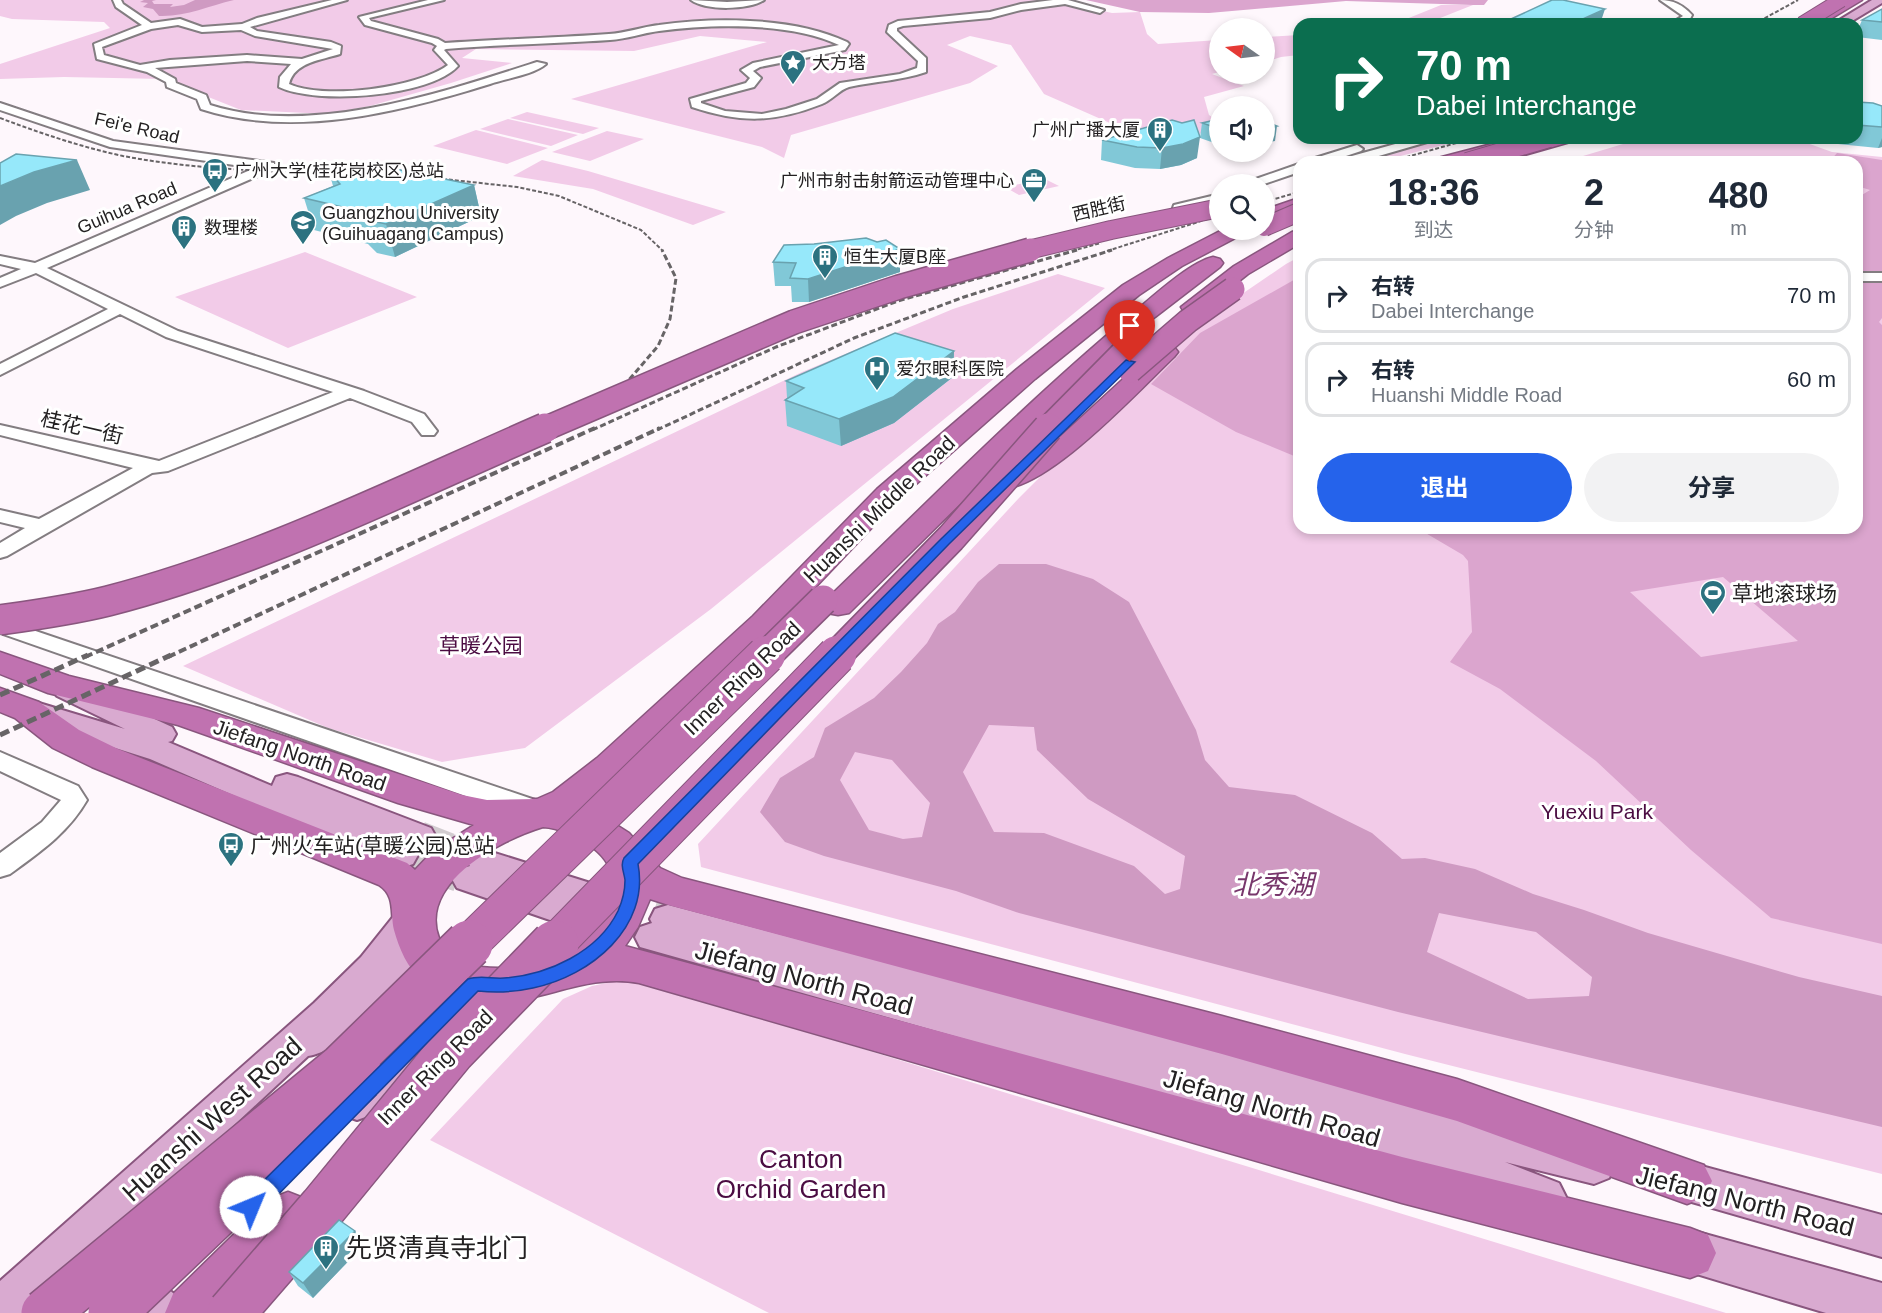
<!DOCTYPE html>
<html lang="zh">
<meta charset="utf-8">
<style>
body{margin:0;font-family:Helvetica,"Noto Sans SC",sans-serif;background:#f2f2f3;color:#1f2937;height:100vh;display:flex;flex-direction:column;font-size:22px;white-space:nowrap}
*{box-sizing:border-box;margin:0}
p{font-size:20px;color:#747a83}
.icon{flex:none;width:33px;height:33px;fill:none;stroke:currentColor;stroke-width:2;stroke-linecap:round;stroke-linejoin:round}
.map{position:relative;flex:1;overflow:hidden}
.drawer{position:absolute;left:1293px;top:156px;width:570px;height:378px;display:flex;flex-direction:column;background:#fff;border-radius:18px;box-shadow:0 3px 9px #0003}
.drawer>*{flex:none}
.hud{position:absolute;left:1293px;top:18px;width:570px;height:126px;border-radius:18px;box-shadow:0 3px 9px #0003;background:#0b6e4f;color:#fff;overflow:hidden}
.needle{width:39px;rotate:284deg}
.controls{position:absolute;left:1209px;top:18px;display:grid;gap:12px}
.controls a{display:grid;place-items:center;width:66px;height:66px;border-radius:50%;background:#fff;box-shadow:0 3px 9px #0003;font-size:30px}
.pin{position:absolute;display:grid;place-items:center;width:51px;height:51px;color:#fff;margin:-62px -26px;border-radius:50% 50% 50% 0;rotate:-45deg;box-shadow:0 0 6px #0007}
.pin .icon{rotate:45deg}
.me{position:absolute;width:66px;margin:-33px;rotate:45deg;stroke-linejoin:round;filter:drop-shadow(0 0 4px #0008)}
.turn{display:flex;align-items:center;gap:21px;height:126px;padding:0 24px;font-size:27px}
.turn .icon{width:78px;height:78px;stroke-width:2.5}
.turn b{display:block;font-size:42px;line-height:51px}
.eta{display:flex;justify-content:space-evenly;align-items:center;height:102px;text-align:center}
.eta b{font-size:36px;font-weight:700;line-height:42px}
.cta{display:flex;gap:12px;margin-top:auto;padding:12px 24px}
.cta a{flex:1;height:69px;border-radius:36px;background:#2563eb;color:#fff;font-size:24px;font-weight:700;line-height:69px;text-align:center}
.cta a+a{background:#f2f2f3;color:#1f2937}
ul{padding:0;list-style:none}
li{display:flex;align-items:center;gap:18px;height:75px;margin:0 12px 9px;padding:0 12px;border:3px solid #e0e1e3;border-radius:18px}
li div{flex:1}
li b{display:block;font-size:22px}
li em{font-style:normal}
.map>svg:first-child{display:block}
</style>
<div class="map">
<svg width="1882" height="1313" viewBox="0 0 1882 1313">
<rect width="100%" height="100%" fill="#fef7fc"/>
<path fill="#f2cbe8" d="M0 0H1054L1112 13 1140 12 1147 34 1158 44 1219 40V72L1212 74 1244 86 1204 97 1209 115 1219 121V129L1190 136 1144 138 1044 94 1011 45 970 36 947 45 998 66 970 83 791 135 784 158 762 147 571 99 767 42 700 36 634 51 476 49 462 58 512 63 451 83 370 106 328 114 241 110 163 79 64 77 0 79V64L110 28 104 22 12 19 0 16Z
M1441 5H1473L1430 22 1439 24H1394Z
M1299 35V55L1281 57 1265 62V37Z
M527 112 599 128 583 134 510 118Z
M508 119 578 135 551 146 480 129Z
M476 130 548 148 507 164 433 146Z
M607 131 644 139 590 161 552 152Z
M1441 138H1471L1377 162H1357Z
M1643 138H1793L1832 152 1882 157V1174L1405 1054 701 867 698 844 1019 498 1116 401 1165 355 1223 307 1286 264 1299 257V528H1857V162H1563Z
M542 160 588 171 726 212 693 225 593 189 513 176Z
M1045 179 1059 186 1019 195 1005 187Z
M305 252 417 297 288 348 175 297Z
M1058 274 1105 288 711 609 525 748 442 762 328 728 183 666 802 372 953 309Z
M631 978 1726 1313H769L430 1140 563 999 592 986Z"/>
<path fill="#dba5ce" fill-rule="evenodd" d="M1086 0H1488L1484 5H1473L1346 1 1209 13 1140 12Z
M1837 153 1882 160V318L1879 322 1882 325V944L1771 918 1691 850 1596 761 1500 689 1450 662 1472 632 1468 561 1463 555 1417 528H1857V198L1870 190 1857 186V162H1829ZM1723 577 1798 641 1701 657 1630 592Z
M1299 277V458L1236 432 1151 384 1200 333Z"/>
<path fill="#cf9ac2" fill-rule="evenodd" d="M144 0H156L152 1 154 4H173L170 7 184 5 195 0H234C208 6 186 17 159 16L153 9 143 7 148 3 140 2Z
M999 564H1046L1093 579 1129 602 1196 730 1205 760 1229 787 1295 795 1372 833 1402 859 1425 858 1475 869 1533 894 1584 910 1648 933 1799 977 1882 996V1127L1398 1012 1019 913 956 891 824 856 785 842 760 812 780 778 814 757 825 728 874 698 901 672 927 643 938 624 955 612 978 582ZM989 725 1034 727 1037 750 1088 799 1185 856 1180 889 1165 894 1134 866 1044 833 994 832 963 772ZM855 752 892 760 930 803 922 837 903 839 869 830 840 780ZM1439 913 1536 932 1592 977 1589 996 1528 999 1427 952Z"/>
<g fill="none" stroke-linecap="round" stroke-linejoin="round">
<path stroke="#d2ccd0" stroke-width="32" stroke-dasharray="32 16" stroke-linecap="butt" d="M419 837 477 860
M401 855 459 876
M607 901 668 919"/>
<defs>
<path id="minor" d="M113 0H121L123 4 151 23 180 19 202 27 242 24 257 18 332 0H347L250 27 257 31 331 42 341 46 340 54C322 60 294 62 289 84 324 100 417 88 448 65L434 50 437 46 432 43 365 25 359 17 428 0H444L369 18 371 21 438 39 445 43C500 39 554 38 609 34 626 33 642 27 659 25 716 17 794 17 847 42L849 44 845 50 760 67 753 71 761 78 754 87 701 101V103L725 111 762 114 786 109 817 99 840 83 900 74 917 68 918 61 887 32 889 25 898 21 990 12 1021 4 1053 0H1068L1104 10 1100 13 1065 4 1021 10 990 18 903 26 897 28V31L926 58V72C900 81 875 81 849 87 839 90 832 100 822 104 774 123 740 123 692 107L690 99 746 83 750 78 741 70 753 63 839 45C790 22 712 24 659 31 643 33 626 39 610 40 555 44 500 44 446 49L444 50 458 66C430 97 316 105 279 87L280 77 291 64 247 61 155 68 175 79 176 83 206 95 210 105C310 137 441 93 537 62L546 64C533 75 507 78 490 84 400 112 294 139 201 109L197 99 167 87 166 82 147 72 97 59 94 44 142 25 116 7ZM178 25 202 32 241 30 255 36 333 49 302 59 247 55 170 60 140 65 104 55 102 47 151 29Z
M691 0 727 2 764 0C749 10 706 11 691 0Z
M1660 0C1673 0 1683 5 1692 15 1688 25 1680 24 1670 24L1683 16Z
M0 103 113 141 274 163V169L47 268 178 331 364 391 424 414 437 431 434 435H422L412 422 350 398 168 471 152 473 7 556 0 558V543L25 528 0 522V510L39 519 133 468 0 435V425L159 461 333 392 166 337 120 314 0 375V364L108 309 36 273 0 287V278L21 269 0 264V256L35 263 255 168 110 147 0 110Z
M1417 138H1436L1434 140 1358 162H1339L1341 159Z
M1357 145 1363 149 1361 151 1328 162H1310L1312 159Z
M1299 164V172L1264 184H1248L1250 181Z
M1220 194V202L1179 212 1173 208 1174 205Z
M1857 273H1882V281H1857Z
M0 619 544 803 548 810 544 817 535 819 526 817 0 633Z
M0 752 78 786 87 800C68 833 40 852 10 874L0 877V853L42 822 61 800 0 771Z"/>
<path id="major" d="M1872 0H1882V3L1847 24H1833Z
M1579 138H1595L1588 142 1581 141Z
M67 679 172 727 176 734 172 741 168 742 272 786 276 777 287 774 298 777 431 828 436 837 431 846 419 849 414 848 418 855 413 864 401 868 150 759 18 717 14 710 18 703 29 700 125 729 57 696 52 689 57 682Z
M485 850 603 887 608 897 603 907 591 910 594 915 589 925 576 929 457 888 452 879 457 870 470 866 468 863 473 854Z
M414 903 427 907 432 917 427 926 429 930C421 964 411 996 390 1025L395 1038 461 973 474 969 487 973 493 984 487 995 371 1115 357 1120 343 1115 337 1102 343 1089 371 1062 365 1060 356 1040C338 1039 325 1054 308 1056L33 1313H0V1281L314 1003 361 957 401 907Z
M668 905 1458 1113 1594 1144 1609 1150 1615 1164 1609 1178 1594 1184 1505 1162 1559 1183 1566 1197 1559 1211 1544 1217 1451 1181 1371 1154 640 947 635 937 640 927 652 923 650 919 655 909Z
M1672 1158 1882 1215V1257L1657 1192 1651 1178 1657 1164Z
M1676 1226 1882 1283V1313H1826L1660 1263 1654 1248 1660 1233Z
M152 1282C172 1290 177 1293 185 1313H132L129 1305 136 1289Z"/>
<path id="highway" d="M1847 0H1862L1822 24H1805Z
M1546 138H1572L1570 142 1514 158 1508 157 1505 153 1507 150 1464 162H1435L1438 158 1503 141 1509 142 1512 146 1510 149Z
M1299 198V211L1264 223V210Z
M1222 230H1246L1243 234 1182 266 1139 295 1035 379 897 501 775 630 623 776 582 809 607 819 629 833 660 868 682 878 1222 1016 1457 1079 1704 1165 1712 1181 1704 1197 1687 1204 1457 1121 1222 1054 672 906 650 899 638 927 625 946 1402 1157 1690 1228 1708 1235 1716 1253 1708 1271 1690 1278 1402 1203 639 983C572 971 524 1019 455 996 444 992 432 988 423 981 407 968 399 948 394 930 390 913 396 896 379 885L92 767 53 748 15 718 0 712V688L39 702 79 730 118 749 407 863 415 870 433 851 474 825 398 803 178 725 48 693 0 674V652L69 676 199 708 462 795 487 800 537 799 553 792 597 758 753 616 877 489 1017 369 1123 285 1168 258ZM543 827C560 828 574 836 589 845 647 884 585 945 540 961 522 968 501 969 481 967 463 965 445 956 439 938 418 883 500 840 543 827Z
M1299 230V244L1248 274 1200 312 1192 314 1184 312 1181 307 1234 266 1292 232Z
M1213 257 1220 259 1223 263 1220 267 1155 317 1095 371 849 613 838 615 827 613 822 606 827 599C927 503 1025 403 1132 314 1151 298 1190 262 1213 257Z
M1166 345 1174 347 1178 352 1174 357C1141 388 1040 499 995 488L991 482 995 476 1049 447 1158 347Z
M288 1192 306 1199 313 1216 306 1233 229 1313H165L173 1294 270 1199Z"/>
</defs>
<use href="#minor" stroke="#837d81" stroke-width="4"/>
<use href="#major" stroke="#89567e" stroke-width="4"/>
<use href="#highway" stroke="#89567e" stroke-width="3"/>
<use href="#minor" fill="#fff" fill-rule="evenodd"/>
<use href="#major" fill="#d9aad0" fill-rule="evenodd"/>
<use href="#highway" fill="#c072b0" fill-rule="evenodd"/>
<path stroke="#676466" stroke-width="2" stroke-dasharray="4 2" stroke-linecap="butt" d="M1754 24 1798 0
M0 118C40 133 81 147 123 156 196 170 270 171 344 174
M1389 162 1474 138
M425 177 517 187 559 196 641 230 663 251
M1264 202 1299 192
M1072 251 1101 243
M1107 251 1220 215"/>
<path stroke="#676466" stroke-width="3" stroke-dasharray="6 3" stroke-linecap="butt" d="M556 430 601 406 628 381 658 346 670 319 676 278 662 250
M592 430 776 347 898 301 1077 250
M657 430 854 338 964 297 1112 250"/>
<path stroke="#676466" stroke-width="4" stroke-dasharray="8 4" stroke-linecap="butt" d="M469 475 558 428
M85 657 595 428
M168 657 660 428"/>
<path stroke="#676466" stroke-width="5" stroke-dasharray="10 5" stroke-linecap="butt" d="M0 695 88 655
M0 735 171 655"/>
<defs>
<path id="highway-bridge-far5" d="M1802 24 1841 0"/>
<path id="highway-bridge-far4" d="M1467 162 1549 138
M1264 227 1299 212
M1024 251 1111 230 1220 208"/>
<path id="highway-bridge-far3" d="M1130 371 1188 321 1233 289
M542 430 794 322 899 287 1030 250
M1046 430 1140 335"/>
<path id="highway-bridge-far2" d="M0 620C36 615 72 610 108 601 259 562 402 490 545 428
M765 657 823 600
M835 657 951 538 1048 428"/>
<path id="highway-bridge-far1" d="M467 946 766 655
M553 946 837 655"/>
<path id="highway-bridge" d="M45 1313 343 1067 469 944
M112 1313 360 1077
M231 1313 323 1207 452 1050 555 944"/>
</defs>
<use href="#highway-bridge-far5" stroke="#89567e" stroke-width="16" stroke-linecap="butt"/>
<use href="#highway-bridge-far4" stroke="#89567e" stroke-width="20" stroke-linecap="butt"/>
<use href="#highway-bridge-far3" stroke="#89567e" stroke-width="26" stroke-linecap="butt"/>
<use href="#highway-bridge-far2" stroke="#89567e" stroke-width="32" stroke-linecap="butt"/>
<use href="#highway-bridge-far1" stroke="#89567e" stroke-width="40" stroke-linecap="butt"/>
<use href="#highway-bridge" stroke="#89567e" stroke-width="50" stroke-linecap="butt"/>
<use href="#highway-bridge-far5" stroke="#c072b0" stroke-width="14"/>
<use href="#highway-bridge-far4" stroke="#c072b0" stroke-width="18"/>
<use href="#highway-bridge-far3" stroke="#c072b0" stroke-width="23"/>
<use href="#highway-bridge-far2" stroke="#c072b0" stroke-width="29"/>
<use href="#highway-bridge-far1" stroke="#c072b0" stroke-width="38"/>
<use href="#highway-bridge" stroke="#c072b0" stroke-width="47"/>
</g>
<path fill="#81c8d7" d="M1882 9V40L1857 37V32L1862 20Z
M1511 19 1600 24H1509Z
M1857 102 1882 106V147L1878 148 1838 144 1821 138H1857Z
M1220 119V145L1200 138 1202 123Z
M1182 123 1197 158 1181 165 1160 169 1135 168 1101 160 1102 140Z
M329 172 474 185 481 216 395 257 377 253 368 244 314 230 304 198 333 186Z
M814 244 900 272 809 302H792L791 286H775L773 262Z
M954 351 953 377 894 423 841 446 787 426 785 400 787 398 786 381Z
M363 1246 313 1298 298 1286 289 1272Z"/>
<path fill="#69a2af" d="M1605 9 1600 24H1574V23Z
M1277 126 1275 141 1264 143V129Z
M1200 137 1197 158 1181 165 1160 169 1162 148Z
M1882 138V147L1878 148Z
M77 160 90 190 47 203 16 216 0 225V186L34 172Z
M474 185 481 216 395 257 386 224Z
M900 249V272L809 302 808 279Z
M954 351 953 377 894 423 841 446 839 419Z
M355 1231 363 1246 313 1298 303 1283Z"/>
<path fill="#96e8fa" stroke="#69a2af" stroke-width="1.5" d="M1552 0H1563L1605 9 1574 23 1511 19Z
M1882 9V22L1862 20Z
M1857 102 1873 103 1882 106V127L1857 125Z
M1220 119V129L1202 123Z
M1172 120 1182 123 1194 120 1200 137 1183 144 1162 148 1137 147 1102 140Z
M1264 121 1277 126 1264 129Z
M16 154 77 160 34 172 0 186V163Z
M357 161 474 185 386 224 367 220 359 211 304 198 340 184 329 172Z
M866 238 877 242 886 240 900 249 808 279 790 278 796 263 773 262 784 245 814 244Z
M895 333 954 351 893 397 839 419 785 400 804 388 786 381Z
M339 1220 355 1231 303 1283 289 1272Z"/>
<path fill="#2563eb" stroke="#184099" stroke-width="1.5" d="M1126 360 1135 362 949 544 638 864C650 927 591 976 533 988 515 992 497 993 478 991L259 1214 251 1217 244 1214 241 1207 244 1200 468 979C480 975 492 979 504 978 548 975 598 952 618 911 622 902 625 890 625 880 624 872 620 865 624 858L941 539Z"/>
<defs>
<symbol id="sight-pin" viewBox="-11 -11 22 30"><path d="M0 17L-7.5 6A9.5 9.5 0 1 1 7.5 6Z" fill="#2c7280" stroke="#fff"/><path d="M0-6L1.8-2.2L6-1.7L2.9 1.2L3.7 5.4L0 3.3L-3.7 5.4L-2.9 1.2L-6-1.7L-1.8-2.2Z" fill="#fff"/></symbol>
<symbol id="building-pin" viewBox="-11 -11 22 30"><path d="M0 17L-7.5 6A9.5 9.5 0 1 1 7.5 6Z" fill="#2c7280" stroke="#fff"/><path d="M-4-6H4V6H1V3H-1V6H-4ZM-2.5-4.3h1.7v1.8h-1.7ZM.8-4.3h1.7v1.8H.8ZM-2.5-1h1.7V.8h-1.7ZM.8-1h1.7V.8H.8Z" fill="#fff"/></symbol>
<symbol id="bus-pin" viewBox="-11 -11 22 30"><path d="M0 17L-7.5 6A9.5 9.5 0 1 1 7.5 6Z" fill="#2c7280" stroke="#fff"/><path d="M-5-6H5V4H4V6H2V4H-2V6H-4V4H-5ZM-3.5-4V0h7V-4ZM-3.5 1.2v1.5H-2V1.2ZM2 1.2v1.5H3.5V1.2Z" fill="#fff"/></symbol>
<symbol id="office-pin" viewBox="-11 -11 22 30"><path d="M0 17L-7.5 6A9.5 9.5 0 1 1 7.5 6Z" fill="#2c7280" stroke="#fff"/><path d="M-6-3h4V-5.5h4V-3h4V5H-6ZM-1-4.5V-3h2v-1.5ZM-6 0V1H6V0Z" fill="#fff"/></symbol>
<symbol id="university-pin" viewBox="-11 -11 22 30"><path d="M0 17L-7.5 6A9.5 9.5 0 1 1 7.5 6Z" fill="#2c7280" stroke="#fff"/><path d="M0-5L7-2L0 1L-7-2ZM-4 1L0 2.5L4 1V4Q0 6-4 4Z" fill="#fff"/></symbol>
<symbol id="hospital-pin" viewBox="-11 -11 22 30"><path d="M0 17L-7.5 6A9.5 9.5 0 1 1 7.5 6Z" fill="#2c7280" stroke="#fff"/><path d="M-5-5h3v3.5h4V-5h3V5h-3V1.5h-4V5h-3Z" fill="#fff"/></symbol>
<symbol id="stadium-pin" viewBox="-11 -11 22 30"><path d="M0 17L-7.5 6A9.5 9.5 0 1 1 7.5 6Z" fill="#2c7280" stroke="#fff"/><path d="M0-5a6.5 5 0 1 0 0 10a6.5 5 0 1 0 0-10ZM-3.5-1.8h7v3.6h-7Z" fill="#fff"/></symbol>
</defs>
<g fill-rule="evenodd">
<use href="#sight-pin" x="778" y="48" width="30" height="40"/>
<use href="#building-pin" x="1145" y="115" width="30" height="40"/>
<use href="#bus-pin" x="200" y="156" width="30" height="40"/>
<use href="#office-pin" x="1019" y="166" width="30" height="40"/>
<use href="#university-pin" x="288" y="208" width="30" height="40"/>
<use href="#building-pin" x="169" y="213" width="30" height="40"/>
<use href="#building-pin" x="810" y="242" width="30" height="40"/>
<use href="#hospital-pin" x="862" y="354" width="30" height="40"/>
<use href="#stadium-pin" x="1698" y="578" width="30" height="40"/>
<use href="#bus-pin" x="216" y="830" width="30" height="40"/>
<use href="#building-pin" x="311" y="1233" width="30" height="40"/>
</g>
<g text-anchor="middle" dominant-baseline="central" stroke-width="6" stroke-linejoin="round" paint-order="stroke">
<g font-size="18" fill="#232122" stroke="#fff" text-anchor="start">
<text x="812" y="63">大方塔</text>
<text x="1140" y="130" text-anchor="end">广州广播大厦</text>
<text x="234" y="171">广州大学(桂花岗校区)总站</text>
<text x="1014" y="181" text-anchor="end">广州市射击射箭运动管理中心</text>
<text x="322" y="213">Guangzhou University<tspan x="322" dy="21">(Guihuagang Campus)</tspan></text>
<text x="204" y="228">数理楼</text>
<text x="844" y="257">恒生大厦B座</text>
<text x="896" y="369">爱尔眼科医院</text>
</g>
<g font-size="18" fill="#232122" stroke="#fff">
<text transform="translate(137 128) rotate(13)">Fei'e Road</text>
<text transform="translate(127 208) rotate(-23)">Guihua Road</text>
<text transform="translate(1099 209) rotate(-13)">西胜街</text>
</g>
<g font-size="21" fill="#232122" stroke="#fff">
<text transform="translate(82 427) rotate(13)">桂花一街</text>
<text transform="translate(879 509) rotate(-44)">Huanshi Middle Road</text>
<text transform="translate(742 678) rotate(-44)">Inner Ring Road</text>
<text transform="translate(300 755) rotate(19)">Jiefang North Road</text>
<text transform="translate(435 1067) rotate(-45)">Inner Ring Road</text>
</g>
<g font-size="21" fill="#232122" stroke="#fff" text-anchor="start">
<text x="1732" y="593">草地滚球场</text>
<text x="250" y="845">广州火车站(草暖公园)总站</text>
</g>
<g font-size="21" fill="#4b0c42" stroke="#fff">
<text x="481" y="645">草暖公园</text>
<text x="1597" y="811">Yuexiu Park</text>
</g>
<g font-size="26" fill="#232122" stroke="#fff">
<text transform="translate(804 978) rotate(15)">Jiefang North Road</text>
<text transform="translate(1272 1108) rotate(16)">Jiefang North Road</text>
<text transform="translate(212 1119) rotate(-42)">Huanshi West Road</text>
<text transform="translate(1745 1201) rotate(14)">Jiefang North Road</text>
</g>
<g font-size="26" fill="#4b0c42" stroke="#fff">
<text x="801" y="1159">Canton<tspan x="801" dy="30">Orchid Garden</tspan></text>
</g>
<g font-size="26" fill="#232122" stroke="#fff" text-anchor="start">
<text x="346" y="1248">先贤清真寺北门</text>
</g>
<g font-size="27" font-style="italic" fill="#78376c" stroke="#fff">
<text x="1273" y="885">北秀湖</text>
</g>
</g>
</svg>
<div class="controls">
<a><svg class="needle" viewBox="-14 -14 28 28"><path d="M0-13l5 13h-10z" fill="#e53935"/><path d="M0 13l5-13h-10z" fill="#747a83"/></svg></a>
<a><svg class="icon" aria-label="sound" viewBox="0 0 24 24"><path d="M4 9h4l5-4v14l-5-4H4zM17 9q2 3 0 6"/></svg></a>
<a><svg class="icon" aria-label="search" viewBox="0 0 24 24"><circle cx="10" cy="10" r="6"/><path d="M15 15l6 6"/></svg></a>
</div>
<div class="pin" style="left:1130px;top:362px;background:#d93025"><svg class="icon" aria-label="arrive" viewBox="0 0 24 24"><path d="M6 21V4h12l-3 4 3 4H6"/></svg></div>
<svg class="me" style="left:251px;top:1207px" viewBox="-20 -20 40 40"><circle r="19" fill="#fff"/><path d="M0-13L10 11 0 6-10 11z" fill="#2563eb"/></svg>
<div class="hud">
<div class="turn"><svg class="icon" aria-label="right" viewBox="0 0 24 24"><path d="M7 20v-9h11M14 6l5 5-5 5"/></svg><div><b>70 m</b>Dabei Interchange</div></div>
</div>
<section class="drawer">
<div class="eta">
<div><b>18:36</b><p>到达</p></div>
<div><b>2</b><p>分钟</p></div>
<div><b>480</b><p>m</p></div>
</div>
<ul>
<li><svg class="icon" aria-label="right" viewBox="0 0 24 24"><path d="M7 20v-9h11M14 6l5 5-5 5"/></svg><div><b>右转</b><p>Dabei Interchange</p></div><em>70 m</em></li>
<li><svg class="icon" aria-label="right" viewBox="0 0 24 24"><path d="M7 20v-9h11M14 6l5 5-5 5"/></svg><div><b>右转</b><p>Huanshi Middle Road</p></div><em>60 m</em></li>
</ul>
<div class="cta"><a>退出</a><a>分享</a></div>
</section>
</div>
